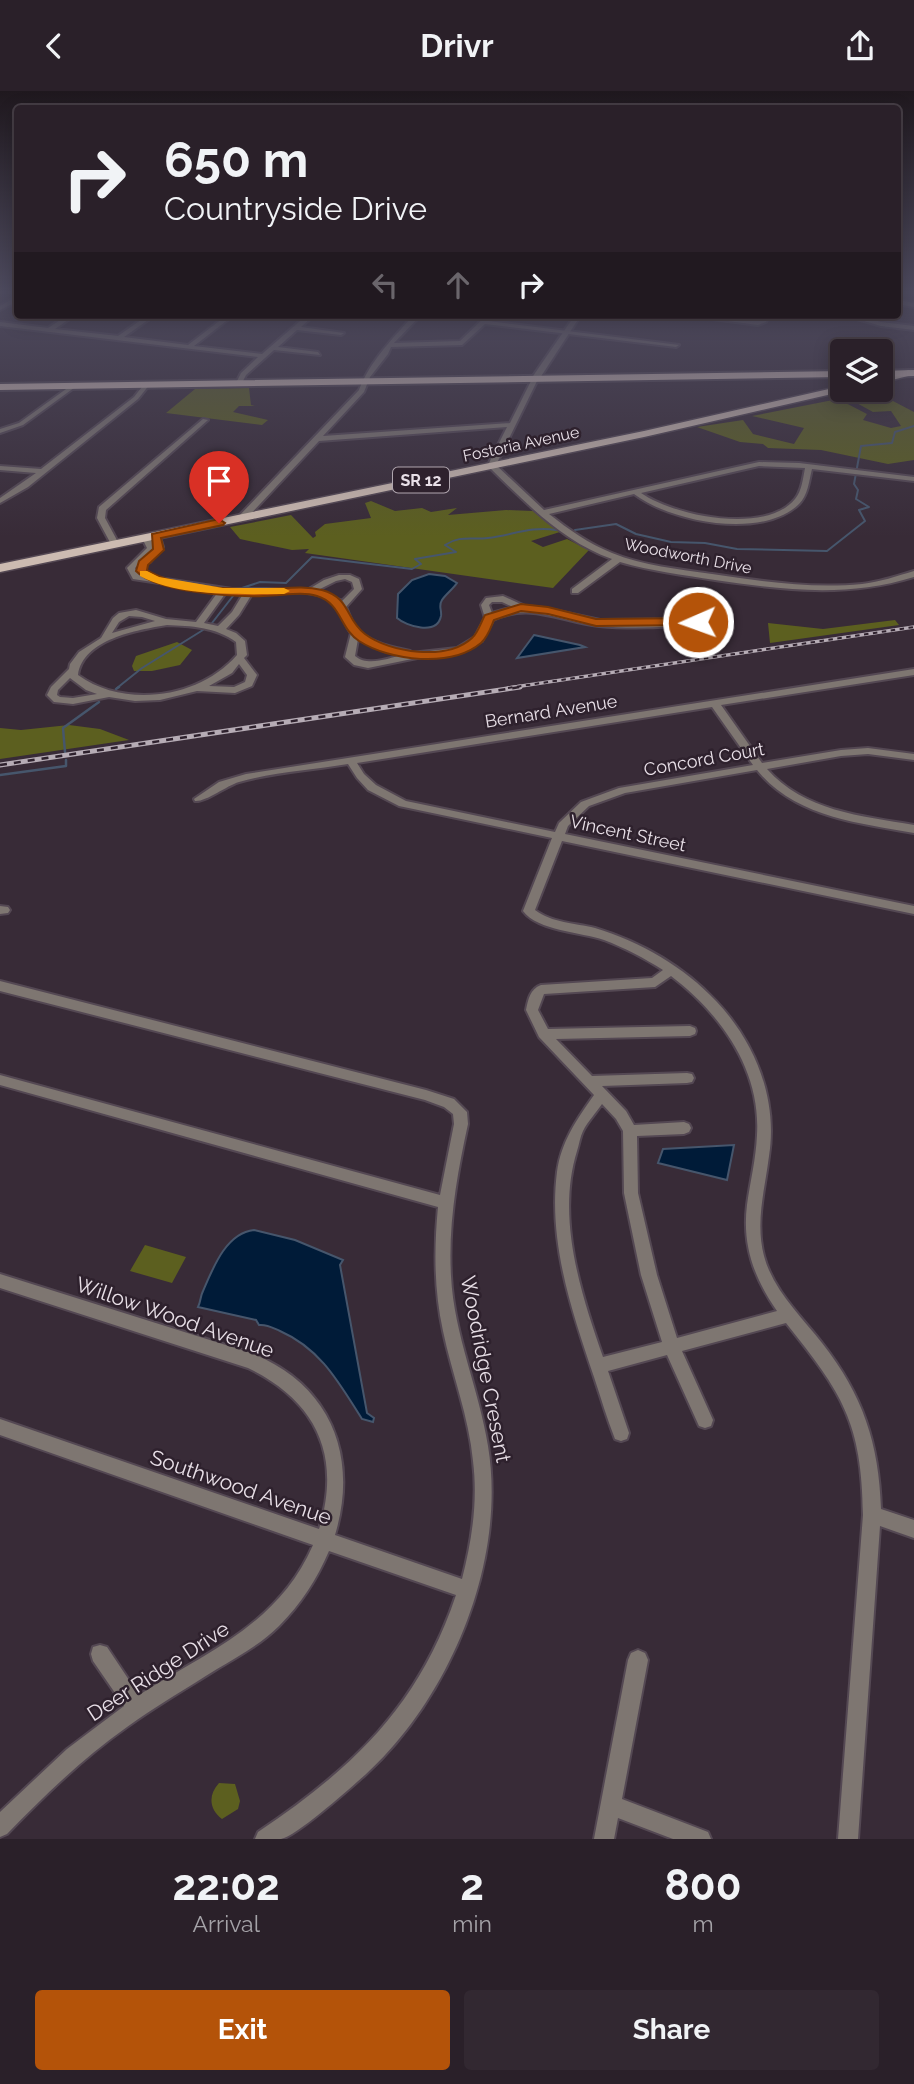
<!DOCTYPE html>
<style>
body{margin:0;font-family:Raleway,sans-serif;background:#322831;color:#f1f3f6;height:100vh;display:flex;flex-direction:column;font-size:26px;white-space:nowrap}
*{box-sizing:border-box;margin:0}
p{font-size:23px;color:#a5a3a8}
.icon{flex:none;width:38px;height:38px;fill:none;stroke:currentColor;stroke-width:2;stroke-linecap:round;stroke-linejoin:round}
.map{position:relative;height:1748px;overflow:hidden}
.panel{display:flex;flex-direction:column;background:#2a2029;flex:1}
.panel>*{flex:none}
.banner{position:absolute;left:14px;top:14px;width:887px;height:214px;border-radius:7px;box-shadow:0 4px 18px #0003,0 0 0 2px #463e46;background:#2a2029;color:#f1f3f6;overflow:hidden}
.controls{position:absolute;left:830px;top:248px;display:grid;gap:14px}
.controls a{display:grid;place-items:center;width:63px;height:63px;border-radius:7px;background:#2a2029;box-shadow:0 4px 18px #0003,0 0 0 2px #463e46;font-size:35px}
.pin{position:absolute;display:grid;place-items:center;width:60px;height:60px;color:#fff;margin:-72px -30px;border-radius:50% 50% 50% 0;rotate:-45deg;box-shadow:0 0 7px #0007}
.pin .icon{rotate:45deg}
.me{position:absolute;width:77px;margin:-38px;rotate:268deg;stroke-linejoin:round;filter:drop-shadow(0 0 5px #0008)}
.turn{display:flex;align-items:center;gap:24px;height:147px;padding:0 35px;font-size:32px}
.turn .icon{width:91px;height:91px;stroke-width:2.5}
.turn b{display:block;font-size:49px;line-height:60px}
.lanes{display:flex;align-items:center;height:66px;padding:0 35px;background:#0003;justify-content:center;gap:35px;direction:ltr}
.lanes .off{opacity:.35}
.eta{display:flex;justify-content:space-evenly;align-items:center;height:119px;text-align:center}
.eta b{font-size:42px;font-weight:700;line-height:49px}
.button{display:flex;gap:14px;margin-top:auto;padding:14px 35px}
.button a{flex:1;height:80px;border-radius:7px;background:#b45309;color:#fff;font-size:28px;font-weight:700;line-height:80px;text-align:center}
.button a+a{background:#322831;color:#f1f3f6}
header{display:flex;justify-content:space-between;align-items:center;height:91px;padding:0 35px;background:#2a2029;font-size:32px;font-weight:700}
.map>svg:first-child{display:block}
</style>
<header><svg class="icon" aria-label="back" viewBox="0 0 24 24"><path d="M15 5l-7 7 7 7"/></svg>Drivr<svg class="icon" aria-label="share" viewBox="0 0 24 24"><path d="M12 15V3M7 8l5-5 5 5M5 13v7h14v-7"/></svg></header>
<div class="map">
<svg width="914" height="1748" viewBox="0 0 914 1748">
<rect width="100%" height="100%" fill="#382b37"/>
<path fill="#5c5f1f" d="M249 297 251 314 255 315H239L233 321 268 329 262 334 166 322 195 298Z
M864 299H872L914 321V369L888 373 821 359 768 357 763 353 740 351 697 336 743 329 753 343 794 353 804 337 752 325 838 308 867 323 863 329 891 337 901 335 891 320 873 321 842 304Z
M371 410 395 420 422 417 431 421 457 417 448 424 506 419 533 420 560 441 531 450 543 456 567 448 589 459 553 497 305 462 309 458 292 459 240 448 230 436 291 424 313 447 316 445 315 441 325 433 371 427 365 412Z
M895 529 899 534 770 552 768 532 823 538Z
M177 551 192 559 180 574 152 580H134L132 575 136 565Z
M69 634 100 638 129 649 0 668V637L21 639Z
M145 1154 186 1166 172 1192 130 1180Z
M219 1692 235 1693 240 1710 238 1718 222 1728C209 1718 208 1704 219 1692Z"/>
<path fill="#001b38" stroke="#46566c" stroke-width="2" d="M429 483 445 485 457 492C453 498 446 503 442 509 438 515 442 519 441 525 437 545 406 535 397 527L398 503 412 489Z
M534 544 580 554 585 556 517 567Z
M734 1054 727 1089 658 1072 663 1058Z
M254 1139 295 1149 343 1169 340 1174 367 1322 374 1327 373 1331 362 1328C339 1292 321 1258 280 1240 273 1237 267 1233 259 1234L256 1229 198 1216C201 1210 200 1206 203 1200 213 1177 226 1142 254 1139Z"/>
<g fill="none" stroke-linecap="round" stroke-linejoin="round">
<path stroke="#46566c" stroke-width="2" d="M575 439 616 433 636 443 671 451 705 452 737 458 827 460 865 430 859 419 869 416 856 408 858 399 854 393 861 355 892 352 895 341 914 335
M236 499 260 491 286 492 312 466 412 478 421 473 415 468 456 461 445 454C460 444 471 449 488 447 513 444 531 435 556 439
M212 532 233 505
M117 597 142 577 203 539"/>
<path stroke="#46566c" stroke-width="2.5" d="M116 598 119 596
M65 661 63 637 99 611
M0 684 66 675V669"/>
<defs>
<path id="minor" d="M18 205V210L0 219V215Z
M898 209 914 212V216L898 213Z
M68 224H75L55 238 118 245 148 224H155L124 246 188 254 227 224H234L194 255 262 263 307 224H314L301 236 344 242 341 244 297 239 278 256 318 261 320 264 274 259 246 284 242 292 239 294 236 292 241 282 258 266 0 235V231L48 237Z
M394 224H421L394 252 460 250 487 224H491L488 230 679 254 676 256 485 233 462 254 391 256 388 263 370 286 364 301 323 345 510 332 532 288 535 286 538 288 496 374 544 419 759 371 799 372 914 386V390L812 378C809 390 808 404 799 413 762 449 671 431 634 403L549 423C568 438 589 453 612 462 644 475 678 478 712 483 761 490 811 498 862 493 880 491 897 485 914 480V486C846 507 784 499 715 489 683 484 651 480 620 471L578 502H572V498L612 468C563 451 525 411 489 376L488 374 507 336 319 350 245 429H239V425L359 299C369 272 392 248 411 227ZM759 375 805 377C803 387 802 400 795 408 766 444 674 425 641 402Z
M683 224H702L758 230 761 229 763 224H769L766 231 758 234Z
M844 224H854L881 231 914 235V239L881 235Z
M145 292 150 293 138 308 28 396 0 412V407L36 382 0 379V375L41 378 134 306Z
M73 293 78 294 23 334 0 342V338L19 332Z
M203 328 208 329 106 419 105 427 119 453 112 455 97 427 99 416Z
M153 443H159L163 456 150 471 143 469 135 477 139 484 232 498H309L324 489 339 484H350L359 488 362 498 346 516C349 523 352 532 356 537 369 552 393 556 410 560L411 562 457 557 475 546 485 527 481 514 486 507 503 505 525 515 544 517 600 529 698 528 702 531 698 534C665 536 632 538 599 535 560 531 532 511 493 529L482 550 462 561 417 567 368 577 354 574 345 566 351 542C344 534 342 519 335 512 317 496 274 502 252 503L239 524 226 538 236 542 245 550 247 564 244 567 257 584 252 595 235 602 197 600 160 609 135 610 109 606 73 613 54 611 47 604 51 596 69 578 70 573 79 561 101 547 113 527 119 522 136 519 166 528 196 531 218 501 133 488 127 477 147 457 142 447 143 445H149L155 456ZM345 488 352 491 354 498 342 510 318 499 336 490ZM225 503H243L232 521 218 535 204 532ZM492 511H502L513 516 492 522 489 514ZM129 525 142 526 155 530 112 542 119 531ZM167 534C191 535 216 536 236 551L237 564C200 607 125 618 78 584 83 548 137 539 167 534ZM358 548 384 560 403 564C388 567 368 576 355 565ZM239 573 247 584 245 591 234 596 209 595 232 582ZM70 587 86 599 97 603 73 607 60 606 57 604 58 599Z
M914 578V584L721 614 762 672 841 659 868 657 914 663V669L868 663 841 665 767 678C804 720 861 725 914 734V742C858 732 795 726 757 679L625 702 589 715 568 735 565 743 914 815V823L562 750 535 819C552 832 575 832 595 837 641 851 684 876 716 910 755 951 778 1008 769 1065 765 1098 755 1131 764 1165 773 1199 801 1225 822 1252 863 1304 879 1353 881 1418L914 1429V1447L880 1435 858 1748H838L863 1424C862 1331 842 1302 786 1232L682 1260 713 1329 711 1335 705 1337 699 1335 667 1264 608 1280 629 1342 627 1348 621 1350 615 1348C607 1328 601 1307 594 1286 572 1221 548 1151 557 1081 561 1051 577 1028 594 1004L539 946 526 919C528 909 530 898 541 894L652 887 663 879C644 867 625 857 604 849 581 841 538 840 523 820L552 747 399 715 368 699 357 687 348 673C312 679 274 681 239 691 226 695 206 711 195 710L194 708 219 691 246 683ZM712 616 753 674 619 697 581 711 559 732 555 741 406 710 376 694 364 683 357 672ZM671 885C721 923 761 979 757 1044 756 1068 750 1091 747 1114 742 1154 754 1187 777 1220L677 1247 657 1184 638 1102 637 1045 684 1043 689 1041 691 1037 689 1033 684 1031 634 1034 626 1020 602 995 687 992 692 991 694 987 692 983 687 982 592 985 556 948 690 945 695 943 696 940 695 937 690 935 548 938 538 919 544 903 655 896ZM602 1013 616 1028 623 1040 624 1102 641 1184 662 1251 603 1266C581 1203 556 1127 577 1060 579 1054 580 1046 583 1040 588 1030 596 1022 602 1013Z
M0 815 8 816 10 819 8 822 0 823Z
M0 890 426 999 454 1008 467 1021 468 1033C457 1083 448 1134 451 1185 454 1244 479 1298 488 1355 507 1470 450 1607 365 1684 350 1697 297 1745 281 1748 273 1748 263 1748 255 1748L258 1741C352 1678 419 1615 456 1504L329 1460C317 1488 301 1513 279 1535 261 1553 239 1565 217 1578 187 1597 156 1615 127 1636 83 1667 45 1704 7 1743L0 1746V1721L67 1658 124 1615 93 1570 91 1563 93 1556 100 1554 107 1556 139 1604C208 1560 278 1534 313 1454L0 1344V1328L319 1438C342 1364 316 1310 248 1277L0 1197V1183L251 1262C330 1293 359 1364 335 1444L462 1488C472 1449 478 1410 473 1370 469 1326 452 1283 443 1240 434 1199 434 1158 438 1116L0 994V984L440 1104 454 1033 453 1023 444 1016 425 1009 0 900Z
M638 1559 645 1562 648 1569 622 1708 708 1741 711 1748H673L618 1727 614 1748H594L628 1569 631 1562Z"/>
<path id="tertiary" d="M575 224H581L538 290H532L531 288Z"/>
<path id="primary" d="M909 279 914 282 912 284 880 292V286Z
M842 295V299L845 300 644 346 0 481V473L644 340Z"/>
<path id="trunk" d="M914 279V285L880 286V280Z
M842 280V286L0 299V293Z"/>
</defs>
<use href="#minor" stroke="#544853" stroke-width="4"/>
<use href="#tertiary" stroke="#544853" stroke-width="4"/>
<use href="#primary" stroke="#544853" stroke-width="3"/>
<use href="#trunk" stroke="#544853" stroke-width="4"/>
<use href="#minor" fill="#7e7671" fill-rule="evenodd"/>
<use href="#tertiary" fill="#7e7671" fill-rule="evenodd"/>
<use href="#primary" fill="#ccbbb1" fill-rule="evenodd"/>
<use href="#trunk" fill="#dcc8be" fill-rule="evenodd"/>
<defs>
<path id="rail-far1" d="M508 597 914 536"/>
<path id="rail" d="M0 674 520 596"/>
</defs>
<use href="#rail-far1" stroke="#b6acb5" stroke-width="3.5"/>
<use href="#rail" stroke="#b6acb5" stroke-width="5"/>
<use href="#rail-far1" stroke="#2e212d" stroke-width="2" stroke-dasharray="4.5" stroke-linecap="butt"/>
<use href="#rail" stroke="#2e212d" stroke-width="2.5" stroke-dasharray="7" stroke-linecap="butt"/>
</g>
<linearGradient id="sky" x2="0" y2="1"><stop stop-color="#1f181e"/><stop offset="0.45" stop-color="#4d4a5e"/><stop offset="1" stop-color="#4d4a5e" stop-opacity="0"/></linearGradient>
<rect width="914" height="446" fill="url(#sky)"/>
<path fill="#b45309" stroke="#753606" stroke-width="2" d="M219 428 225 432 223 434 161 447 164 459 148 474 147 479C174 496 230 499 263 498 282 498 302 494 322 499 351 507 345 528 365 543 390 562 447 570 472 547 478 542 481 531 485 524L521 513 548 516 596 528 698 527 704 531 698 534 596 535 548 523 521 520 494 529C491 536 488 546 481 552 451 577 390 570 359 550 340 538 341 512 317 505 301 500 282 505 264 505 233 506 158 502 136 480L139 470 153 458 152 443Z"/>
<path fill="#f59e0b" d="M140 480H147L159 486 223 497H284L290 500 284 503C240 503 179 506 140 485Z"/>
<g text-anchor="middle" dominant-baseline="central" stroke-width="5" stroke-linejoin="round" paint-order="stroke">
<g font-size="16" fill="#e8dfe7" stroke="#2e212d">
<text transform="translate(521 353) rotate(-12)">Fostoria Avenue</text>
<text transform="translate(688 465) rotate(11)">Woodworth Drive</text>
</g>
<rect fill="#2e212d" stroke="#b0a6af" stroke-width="2" x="393" y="376.5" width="56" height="25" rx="5"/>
<g font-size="16" font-weight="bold" fill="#e8dfe7">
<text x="421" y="389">SR 12</text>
</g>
<g font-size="18" fill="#e8dfe7" stroke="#2e212d">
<text transform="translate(551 620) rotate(-9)">Bernard Avenue</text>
<text transform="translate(704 668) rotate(-10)">Concord Court</text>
<text transform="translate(628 742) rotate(12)">Vincent Street</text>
</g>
<g font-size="21" fill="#e8dfe7" stroke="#2e212d">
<text transform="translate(175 1226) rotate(19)">Willow Wood Avenue</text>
<text transform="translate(486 1278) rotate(79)">Woodridge Cresent</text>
<text transform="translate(241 1396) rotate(19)">Southwood Avenue</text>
<text transform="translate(158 1580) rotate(-33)">Deer Ridge Drive</text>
</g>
</g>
</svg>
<div class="controls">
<a><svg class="icon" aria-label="layers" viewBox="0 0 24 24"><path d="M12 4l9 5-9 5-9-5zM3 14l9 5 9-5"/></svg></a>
</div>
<div class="pin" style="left:219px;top:432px;background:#d93025"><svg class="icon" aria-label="arrive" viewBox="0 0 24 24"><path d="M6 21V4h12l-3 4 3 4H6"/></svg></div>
<svg class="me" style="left:698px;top:531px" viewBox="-20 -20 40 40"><circle r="17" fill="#b45309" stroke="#fff" stroke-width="3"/><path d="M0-11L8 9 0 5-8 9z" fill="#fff"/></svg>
<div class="banner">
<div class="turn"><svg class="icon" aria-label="right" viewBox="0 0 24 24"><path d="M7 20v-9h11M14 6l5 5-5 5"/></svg><div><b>650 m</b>Countryside Drive</div></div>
<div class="lanes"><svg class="icon off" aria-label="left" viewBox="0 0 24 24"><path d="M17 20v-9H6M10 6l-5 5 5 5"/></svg><svg class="icon off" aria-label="ahead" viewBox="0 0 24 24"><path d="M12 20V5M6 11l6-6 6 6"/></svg><svg class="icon" aria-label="right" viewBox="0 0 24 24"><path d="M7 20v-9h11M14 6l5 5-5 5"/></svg></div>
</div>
</div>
<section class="panel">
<div class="eta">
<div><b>22:02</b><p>Arrival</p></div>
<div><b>2</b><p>min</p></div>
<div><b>800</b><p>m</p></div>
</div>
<div class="button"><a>Exit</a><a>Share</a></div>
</section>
